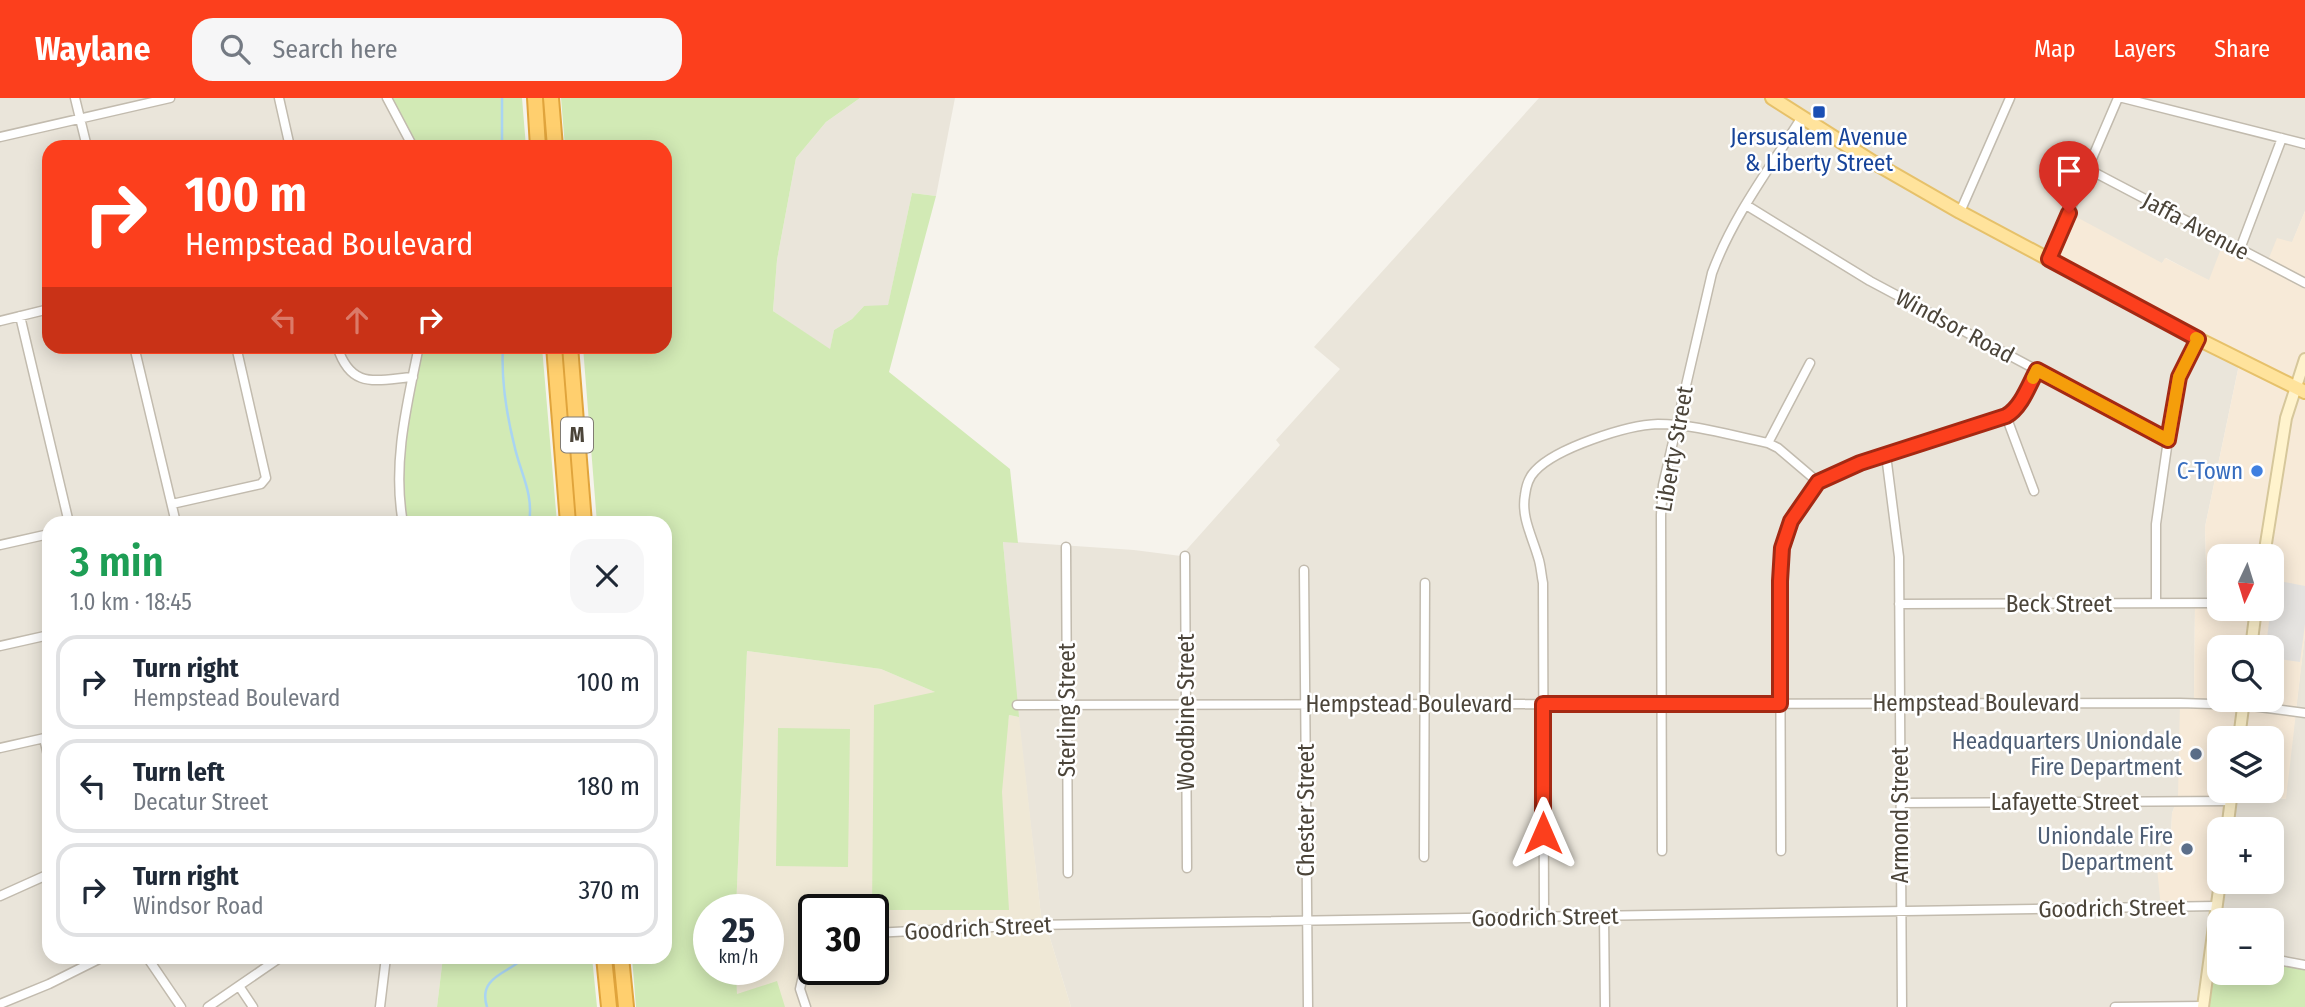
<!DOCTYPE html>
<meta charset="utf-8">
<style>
body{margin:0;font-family:"Fira Sans Condensed",sans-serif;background:#f6f6f7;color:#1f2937;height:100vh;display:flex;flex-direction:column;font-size:26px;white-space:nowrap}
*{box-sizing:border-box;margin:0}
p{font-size:23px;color:#747a83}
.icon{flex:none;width:38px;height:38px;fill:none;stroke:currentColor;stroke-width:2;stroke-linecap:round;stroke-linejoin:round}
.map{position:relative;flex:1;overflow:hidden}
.details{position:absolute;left:42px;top:418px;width:630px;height:448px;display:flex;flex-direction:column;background:#fff;border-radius:21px;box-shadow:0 4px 18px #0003}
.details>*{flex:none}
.guide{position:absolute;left:42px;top:42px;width:630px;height:214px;border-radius:21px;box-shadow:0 4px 18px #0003;background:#fc3f1d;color:#fff;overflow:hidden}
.needle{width:46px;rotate:184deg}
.controls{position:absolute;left:2207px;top:446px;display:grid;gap:14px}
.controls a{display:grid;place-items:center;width:77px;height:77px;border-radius:14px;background:#fff;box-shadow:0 4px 18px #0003;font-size:35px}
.speed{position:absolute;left:693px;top:796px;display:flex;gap:14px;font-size:35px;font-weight:700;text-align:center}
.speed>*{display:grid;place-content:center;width:91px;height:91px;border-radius:50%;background:#fff;box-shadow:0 4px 18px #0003;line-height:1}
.speed small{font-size:18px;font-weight:400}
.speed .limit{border:4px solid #111;border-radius:10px;background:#fff;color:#111}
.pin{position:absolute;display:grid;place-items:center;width:60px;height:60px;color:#fff;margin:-72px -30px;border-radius:50% 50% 50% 0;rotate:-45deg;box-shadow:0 0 7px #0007}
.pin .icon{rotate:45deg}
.me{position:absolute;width:77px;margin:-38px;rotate:0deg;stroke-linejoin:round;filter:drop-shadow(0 0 5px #0008)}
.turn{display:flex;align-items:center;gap:24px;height:147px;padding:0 28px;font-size:32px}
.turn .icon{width:91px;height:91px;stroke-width:2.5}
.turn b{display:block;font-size:49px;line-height:60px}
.lanes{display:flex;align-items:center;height:66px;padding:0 28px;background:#0003;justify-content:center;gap:35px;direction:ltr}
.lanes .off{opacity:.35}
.round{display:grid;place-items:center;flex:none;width:74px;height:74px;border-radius:21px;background:#f6f6f7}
.summary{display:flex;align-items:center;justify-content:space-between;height:119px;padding:0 28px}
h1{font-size:42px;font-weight:600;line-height:52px;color:#1e9e55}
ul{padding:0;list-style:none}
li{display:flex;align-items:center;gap:21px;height:94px;margin:0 14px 10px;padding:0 14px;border:4px solid #e0e1e3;border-radius:21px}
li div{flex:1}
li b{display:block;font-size:26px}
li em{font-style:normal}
header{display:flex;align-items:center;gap:42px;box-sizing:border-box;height:98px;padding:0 35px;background:#fc3f1d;color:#fff}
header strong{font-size:33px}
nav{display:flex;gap:38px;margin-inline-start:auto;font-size:24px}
.search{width:490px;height:63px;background:#f6f6f7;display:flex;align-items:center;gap:18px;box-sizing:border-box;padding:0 24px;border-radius:21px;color:#747a83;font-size:26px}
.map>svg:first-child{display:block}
</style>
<header>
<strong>Waylane</strong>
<div class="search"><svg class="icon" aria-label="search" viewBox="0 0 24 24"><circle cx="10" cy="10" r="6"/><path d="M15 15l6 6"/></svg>Search here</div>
<nav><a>Map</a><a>Layers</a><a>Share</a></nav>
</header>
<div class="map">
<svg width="2305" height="909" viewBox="0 0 2305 909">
<rect width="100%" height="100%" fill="#f6f3ec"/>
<path fill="#eae5da" d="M0 0H387L413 49H49V248L419 249 403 425H49V859H443L437 909H0Z
M860 0H955L936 98 912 95 888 208H864L852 221 834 232 830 252 773 213 777 162 796 60 826 24Z
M1539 0H2305V113L2292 145 2267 165 2209 183 2166 160 2162 165 2240 262 2205 429 2207 505 2195 506 2194 600 2189 605 2178 700 2172 715 2170 760 2156 761 2220 784H2272V732L2227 731 2232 694 2285 701 2305 536V867L2272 861V822H2219V852L2211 850 2203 909H1071L1046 827H1042L1017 607 1003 443 1134 452 1181 458 1280 347 1276 342 1340 271 1314 249Z"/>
<path fill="#f7ead8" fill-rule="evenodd" d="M2305 113V536L2286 701 2232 694 2227 731 2219 732V784L2216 808 2161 810 2156 760 2170 759 2172 715 2178 699 2180 605H2189L2194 600 2195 505H2207L2205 429 2240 262 2049 161 2069 115 2162 165 2165 160 2209 182 2224 143 2267 165 2277 140 2292 144ZM2219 458H2272V511H2219ZM2219 550H2272V602H2219ZM2219 640H2272V693H2219Z"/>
<path fill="#efe8d6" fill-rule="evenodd" d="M747 553 881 571 1008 625 1009 617 1019 619 1042 826 1046 827 1071 909H737L736 872H768V812H736ZM814 812H873V872H814Z"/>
<path fill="#d2eab5" d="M387 0H522L526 49H413Z
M561 0H860L826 24 796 60 777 162 773 213 830 251 834 232 852 221 864 208 888 207 912 95 936 98 889 274 1010 371 1018 445 1003 444 1019 619 1009 617 1002 694 1009 812H872L874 607 935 594 881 571 747 553 736 812H709V872H736L737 896 777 883 785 909H636L632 859H665V425H597L583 249 665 248V49H565Z
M419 249H542L557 425H403L400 366Z
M778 630 850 631 848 769 776 768Z
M2211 850 2219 852V875H2272V861L2305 867V909H2203Z
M443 859H592L597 909H437Z"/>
<path fill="#e5e3e0" d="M2274 482 2305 488V526L2300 564 2272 560V550L2266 549Z"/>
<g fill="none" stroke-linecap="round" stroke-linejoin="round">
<path stroke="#a9d4f2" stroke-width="2.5" d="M502 0V49
M503 248C501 281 506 314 514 346 520 375 534 395 529 425
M487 909C477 878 510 875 525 859"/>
<defs>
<path id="street" d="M75 0 87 49
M279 0 290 49
M387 0 413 49
M2123 0 2305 46
M0 39 170 0
M2088 71 2305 185
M1746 107 1870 183 2168 342
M1960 114 2010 0
M2240 151 2282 40
M2049 161 2118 0
M20 218 69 425
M0 223 49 211
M134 248 176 425
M337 248C351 292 375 282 413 279
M2006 318 2034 393
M1768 345 1810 265
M1886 357 1899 459 1902 909
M172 406 261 386 266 380 236 248
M403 425C392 366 407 306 419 248
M0 447 49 436
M1066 449 1068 775
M1185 458 1187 770
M1304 472 1308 909
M2156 505V426L2168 342 2179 279 2198 241
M1899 506 2219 505
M0 548 49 537
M1017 607 2180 605 2244 607 2305 615
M44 640 49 662
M0 650 49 639
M1900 705 2231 703
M1662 753 1661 417 1663 387 1712 175C1733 118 1770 70 1802 19
M1781 753 1780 483 1781 459 1786 435 1791 423 1818 384 1860 365 2012 315 2037 272
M1424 759 1425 485
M0 798 49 776
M1604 818 1605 909
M1544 819 1543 485C1541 476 1541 467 1538 459 1532 438 1521 419 1525 397 1526 389 1529 379 1535 373 1556 350 1627 327 1658 326 1694 326 1733 338 1768 345L1778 350 1818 384
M873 835 1033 827 2216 808
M147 859 181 909
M2272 861 2305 867
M239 888 253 909
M0 906 49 886 103 859
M208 909 281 859
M380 909 386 859
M806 909 800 891 808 855 814 850
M2115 909 2203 908"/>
<path id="secondary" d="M2264 458 2286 320 2305 261
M2251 550 2256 511
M2239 640 2244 602
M2227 732 2232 693
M2203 909 2220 784"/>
<path id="primary" d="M1772 0 1873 64 1960 114 2198 241 2305 294"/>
<path id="highway" d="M535 0 538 49
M551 0 555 49
M554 248 568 425
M570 248 584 425
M604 859 609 909
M621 859 626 909"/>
</defs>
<use href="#street" stroke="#c2bbae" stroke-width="11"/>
<use href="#secondary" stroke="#d6c79b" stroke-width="14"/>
<use href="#primary" stroke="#e6c16a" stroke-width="16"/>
<use href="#highway" stroke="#e0a43c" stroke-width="18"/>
<use href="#street" stroke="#fff" stroke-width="8"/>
<use href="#secondary" stroke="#fff3cd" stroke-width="10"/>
<use href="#primary" stroke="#ffe39c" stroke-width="12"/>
<use href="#highway" stroke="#ffcf6e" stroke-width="14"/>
</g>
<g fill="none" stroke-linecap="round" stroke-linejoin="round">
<defs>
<path id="route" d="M1543 735V606H1780V483L1782 450 1791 423 1818 384 1860 365 2006 318C2021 310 2029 287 2037 272L2168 342 2179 279 2198 241 2049 161 2069 115"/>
</defs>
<use href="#route" stroke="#a42913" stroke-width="18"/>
<use href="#route" stroke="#fc3f1d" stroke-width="12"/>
<path stroke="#f59e0b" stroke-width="12" d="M2033 280 2037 272 2168 342 2179 279 2198 241 2196 240"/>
</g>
<rect fill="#1a4fb4" stroke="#fff" stroke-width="2.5" x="1812" y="7" width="14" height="14" rx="3.5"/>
<circle fill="#3f7fe0" stroke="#fff" stroke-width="2.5" cx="2257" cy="373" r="7"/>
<g fill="#5c6f8a" stroke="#fff" stroke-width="2.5">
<circle cx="2196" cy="656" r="7"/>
<circle cx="2187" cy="751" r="7"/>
</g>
<g text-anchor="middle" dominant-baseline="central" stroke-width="5" stroke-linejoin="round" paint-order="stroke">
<rect fill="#fff" stroke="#817c74" stroke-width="2" x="561" y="319.5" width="32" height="35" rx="5"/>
<g font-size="21" font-weight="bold" fill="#4b4439">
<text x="577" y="337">M</text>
</g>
<g font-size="23" fill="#164399" stroke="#fff">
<text x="1819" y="39">Jersusalem Avenue<tspan x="1819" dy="26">&amp; Liberty Street</tspan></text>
</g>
<g font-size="23" fill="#4b4439" stroke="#fff">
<text transform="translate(2196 128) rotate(28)">Jaffa Avenue</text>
<text transform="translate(1955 228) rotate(28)">Windsor Road</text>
<text transform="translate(1674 351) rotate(-80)">Liberty Street</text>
<text x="2059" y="506">Beck Street</text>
<text x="1976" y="605">Hempstead Boulevard</text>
<text x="1409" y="606">Hempstead Boulevard</text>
<text transform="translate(1067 612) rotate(-90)">Sterling Street</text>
<text transform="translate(1186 614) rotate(-90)">Woodbine Street</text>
<text x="2065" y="704">Lafayette Street</text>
<text transform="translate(1306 712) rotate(-90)">Chester Street</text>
<text transform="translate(1900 717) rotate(-90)">Armond Street</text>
<text transform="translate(2112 810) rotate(-1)">Goodrich Street</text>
<text transform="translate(1545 819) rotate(-1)">Goodrich Street</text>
<text transform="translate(978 830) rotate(-3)">Goodrich Street</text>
</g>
<g font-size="23" fill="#366cbe" stroke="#fff" text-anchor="end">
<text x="2243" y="373">C-Town</text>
</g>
<g font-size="23" fill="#4e5e75" stroke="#fff" text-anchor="end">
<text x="2182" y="643">Headquarters Uniondale<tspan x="2182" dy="26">Fire Department</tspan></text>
<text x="2173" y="738">Uniondale Fire<tspan x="2173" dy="26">Department</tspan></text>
</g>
</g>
</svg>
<div class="controls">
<a><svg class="needle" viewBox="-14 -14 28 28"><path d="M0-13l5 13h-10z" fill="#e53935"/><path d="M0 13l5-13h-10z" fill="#747a83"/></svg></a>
<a><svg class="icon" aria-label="search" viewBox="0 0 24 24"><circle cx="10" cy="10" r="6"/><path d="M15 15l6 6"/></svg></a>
<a><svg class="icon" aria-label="layers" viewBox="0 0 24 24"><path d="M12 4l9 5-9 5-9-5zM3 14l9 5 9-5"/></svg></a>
<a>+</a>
<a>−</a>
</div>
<div class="speed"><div>25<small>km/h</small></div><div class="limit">30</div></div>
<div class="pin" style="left:2069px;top:115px;background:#d93025"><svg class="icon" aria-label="arrive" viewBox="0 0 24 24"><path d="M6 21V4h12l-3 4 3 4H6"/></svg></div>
<svg class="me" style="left:1543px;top:735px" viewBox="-20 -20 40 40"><path d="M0-17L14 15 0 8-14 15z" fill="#fc3f1d" stroke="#fff" stroke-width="4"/></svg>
<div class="guide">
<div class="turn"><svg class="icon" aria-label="right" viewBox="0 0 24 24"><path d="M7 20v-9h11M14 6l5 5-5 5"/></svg><div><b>100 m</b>Hempstead Boulevard</div></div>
<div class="lanes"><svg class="icon off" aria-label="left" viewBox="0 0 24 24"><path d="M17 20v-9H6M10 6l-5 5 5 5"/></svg><svg class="icon off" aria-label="ahead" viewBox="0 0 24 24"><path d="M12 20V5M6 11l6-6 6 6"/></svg><svg class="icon" aria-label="right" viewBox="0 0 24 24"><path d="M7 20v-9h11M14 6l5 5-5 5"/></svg></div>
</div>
<section class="details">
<div class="summary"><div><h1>3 min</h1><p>1.0 km · 18:45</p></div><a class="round"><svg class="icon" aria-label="close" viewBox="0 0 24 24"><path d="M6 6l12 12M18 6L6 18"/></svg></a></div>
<ul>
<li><svg class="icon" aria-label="right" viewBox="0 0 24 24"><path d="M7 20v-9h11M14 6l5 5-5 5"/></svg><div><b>Turn right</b><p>Hempstead Boulevard</p></div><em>100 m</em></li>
<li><svg class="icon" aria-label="left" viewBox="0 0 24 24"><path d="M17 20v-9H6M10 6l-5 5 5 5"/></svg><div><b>Turn left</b><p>Decatur Street</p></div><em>180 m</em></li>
<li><svg class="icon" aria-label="right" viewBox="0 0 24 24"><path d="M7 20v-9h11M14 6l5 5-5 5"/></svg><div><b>Turn right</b><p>Windsor Road</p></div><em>370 m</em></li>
</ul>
</section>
</div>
